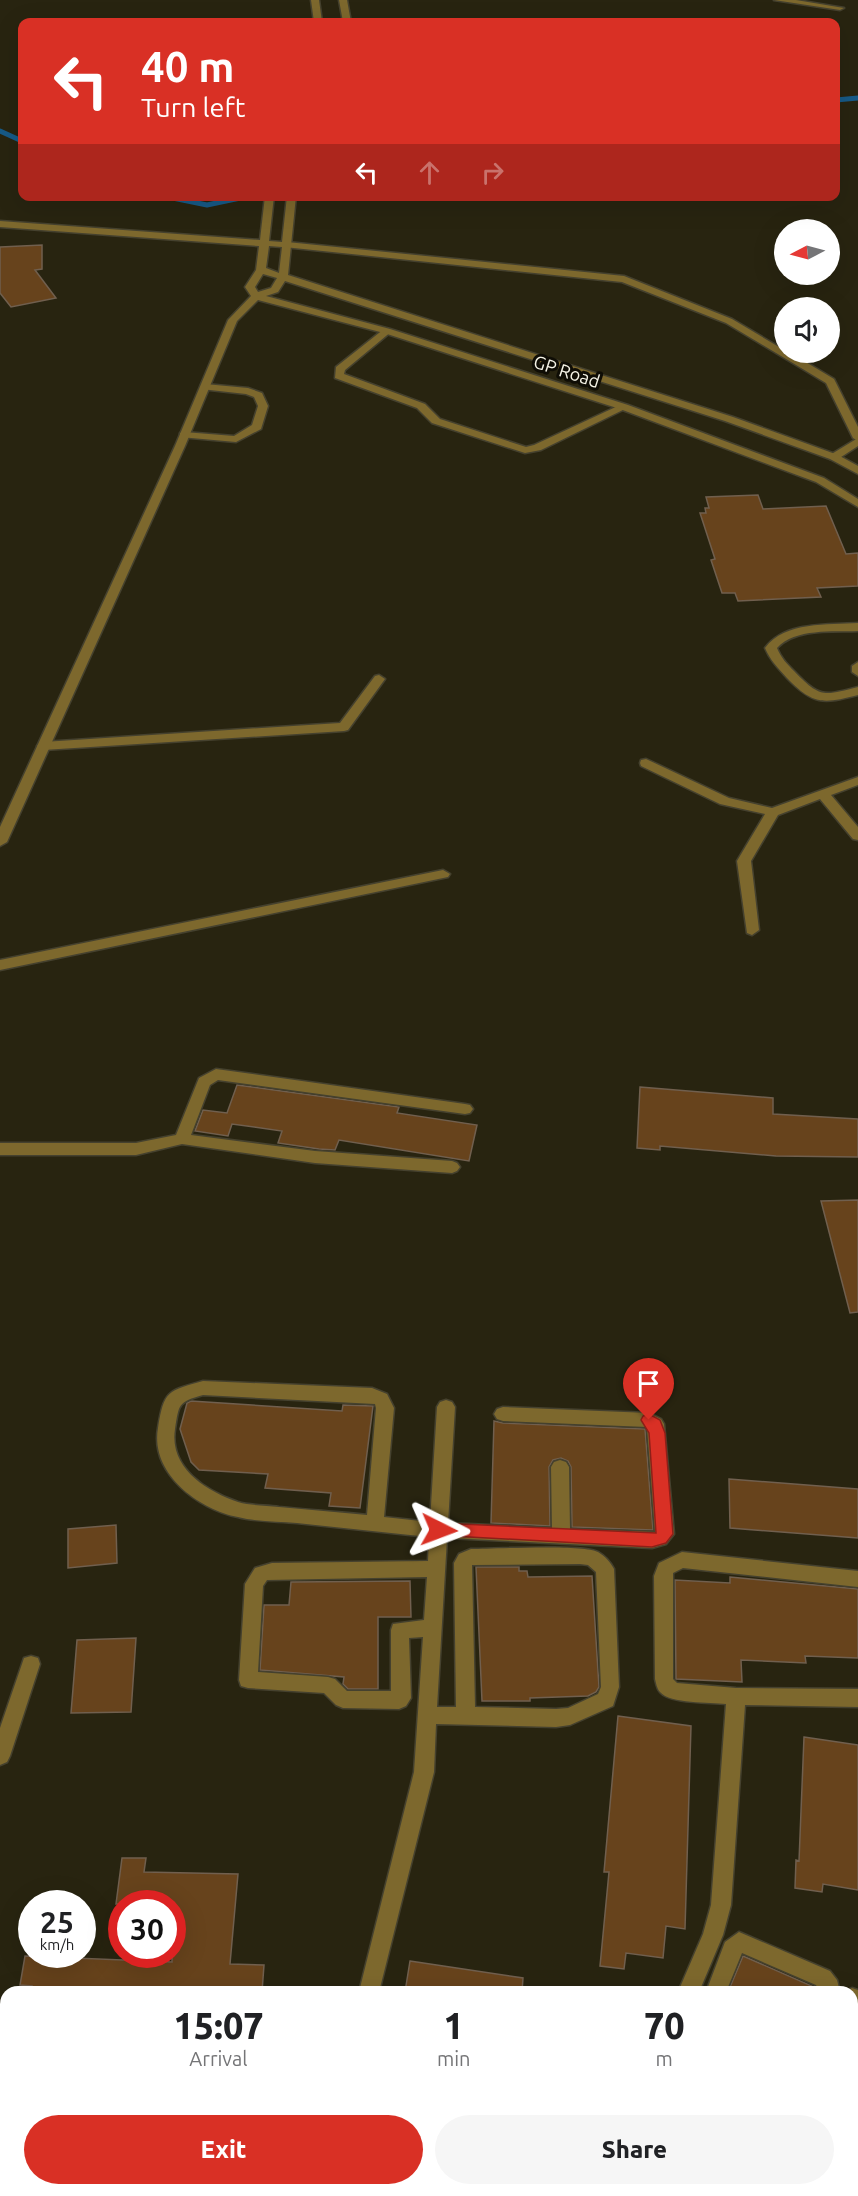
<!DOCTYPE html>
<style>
body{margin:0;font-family:Ubuntu,sans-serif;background:#f6f6f6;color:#202124;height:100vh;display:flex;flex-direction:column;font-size:22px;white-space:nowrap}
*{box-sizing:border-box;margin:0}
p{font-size:20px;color:#757577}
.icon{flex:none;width:33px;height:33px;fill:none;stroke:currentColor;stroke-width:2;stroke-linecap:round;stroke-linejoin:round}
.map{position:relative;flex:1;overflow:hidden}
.details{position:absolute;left:0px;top:1986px;width:858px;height:210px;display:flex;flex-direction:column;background:#fff;border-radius:18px 18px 0 0;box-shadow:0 6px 24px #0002}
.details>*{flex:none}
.banner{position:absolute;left:18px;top:18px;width:822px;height:183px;border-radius:12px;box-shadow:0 6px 24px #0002;background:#d93025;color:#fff;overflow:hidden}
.needle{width:39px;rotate:264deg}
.fabs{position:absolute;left:774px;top:219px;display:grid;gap:12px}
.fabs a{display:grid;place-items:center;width:66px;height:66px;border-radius:50%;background:#fff;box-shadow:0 6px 24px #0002;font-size:30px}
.speed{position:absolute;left:18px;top:1890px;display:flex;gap:12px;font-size:30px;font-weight:700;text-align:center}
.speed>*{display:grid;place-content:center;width:78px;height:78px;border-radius:50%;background:#fff;box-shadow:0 6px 24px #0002;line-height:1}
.speed small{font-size:15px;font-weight:400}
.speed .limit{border:9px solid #d22;background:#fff;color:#111}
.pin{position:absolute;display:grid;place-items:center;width:51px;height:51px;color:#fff;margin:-62px -26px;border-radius:50% 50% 50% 0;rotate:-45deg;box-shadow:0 0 6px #0007}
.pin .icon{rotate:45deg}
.me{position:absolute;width:66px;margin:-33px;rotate:93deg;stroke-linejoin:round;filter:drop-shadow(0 0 4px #0008)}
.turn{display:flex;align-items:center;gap:21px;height:126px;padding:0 24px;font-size:27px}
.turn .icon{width:78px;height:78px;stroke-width:2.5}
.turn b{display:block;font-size:42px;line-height:51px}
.lanes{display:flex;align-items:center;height:57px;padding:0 24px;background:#0003;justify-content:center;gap:30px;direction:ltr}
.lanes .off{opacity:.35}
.eta{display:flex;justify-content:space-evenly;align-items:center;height:102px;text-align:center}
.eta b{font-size:36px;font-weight:800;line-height:42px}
.button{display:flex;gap:12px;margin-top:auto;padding:12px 24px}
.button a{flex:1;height:69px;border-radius:36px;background:#d93025;color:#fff;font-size:24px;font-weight:800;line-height:69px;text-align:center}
.button a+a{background:#f6f6f6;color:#202124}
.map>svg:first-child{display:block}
</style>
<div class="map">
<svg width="858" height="2196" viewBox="0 0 858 2196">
<rect width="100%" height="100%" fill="#282410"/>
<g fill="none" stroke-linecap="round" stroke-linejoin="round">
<path stroke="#175a87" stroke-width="5" d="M836 100 858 98
M0 131 22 141
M163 196 207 205 245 197"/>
</g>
<path fill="#67431c" stroke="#705f4e" stroke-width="1.5" d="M42 245V269L35 270 56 298 11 307 0 293V247Z
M758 495 763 509 826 506 846 554 858 553V586L817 588 821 597 738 601 735 593H722L711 560 715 559 700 513H706L705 508H709L706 497Z
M237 1085 399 1107 397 1113 477 1125 469 1161 339 1140 335 1150 319 1149 278 1143 282 1131 232 1124 228 1136 195 1131 203 1110 227 1113Z
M640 1087 773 1098V1114L858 1119V1157L776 1156 660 1146V1150L637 1148Z
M858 1200V1312L850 1313 821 1201Z
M191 1401 342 1411 343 1405 373 1406 360 1508 329 1506 331 1493 265 1488 268 1474 199 1470 191 1462 180 1429 187 1403Z
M494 1421 503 1423 645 1429 653 1530 572 1527 571 1467 568 1461 561 1458 553 1460 549 1467 550 1526 491 1523Z
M729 1479 858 1489V1538L730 1528Z
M116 1525 117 1563 68 1568V1529Z
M476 1567H519V1571H527L528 1577 592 1576 599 1687 596 1692 588 1696 530 1698V1701H482Z
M730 1577 858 1589V1658L805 1656 806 1663 741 1660 742 1682 676 1679 675 1580 730 1583Z
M410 1581 411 1617H378V1689H348L343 1684 344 1677 260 1670 264 1605H289L291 1582Z
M136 1638 131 1712 71 1713 77 1640Z
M618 1716 691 1726 685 1929 666 1926 663 1958 626 1953 624 1969 600 1966 609 1872H604Z
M804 1737 858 1745V1890L823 1884 822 1892 795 1888 796 1860 799 1861Z
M122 1858H146L144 1872 238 1874 230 1964 264 1965 262 1992H31L32 1986 20 1985 25 1956 172 1962V1904H116Z
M743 1956 814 1987 817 1992H728Z
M410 1961 523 1978 522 1992H405Z"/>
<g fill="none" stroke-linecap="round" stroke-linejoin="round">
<defs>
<path id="service" d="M287 242 624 276 732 319 784 350V352H789L834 379 858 427V441L853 438 826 383 726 323 622 282 284 247V243Z
M379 675 385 679 348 730 344 731 43 750 37 746 43 742 340 723 375 676Z"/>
<path id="minor" d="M774 0H796L844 8 840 10Z
M384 329 392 331 345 370 344 374 425 404 440 419 526 447 534 445 620 405 629 407 541 450 525 453 432 423 417 408 335 378 336 367Z
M205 384 248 388 262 393 268 406 261 429 236 442 180 437V433L184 432 234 436 252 425 258 406 254 397 246 394 201 389V385Z
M858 438V446L838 459H830V455Z
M858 623V631C833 632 795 628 777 648 781 658 787 664 794 671 820 698 823 696 858 687V695C823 704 813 705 787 678 778 668 770 660 765 648 785 621 828 625 858 623Z
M858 662V676L852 672V666Z
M646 759 729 798 772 808 858 777V785L831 795 858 827V840L853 839 820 799 778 815 751 861 759 930 752 935 747 933 737 861 765 814 720 804 641 766 640 763 641 760Z
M443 870 450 874 448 877 0 970V960Z
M216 1069 465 1104 470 1105 473 1109 470 1113 465 1114 218 1080 210 1085 191 1135 315 1151 452 1161 457 1163 460 1167 457 1171 452 1173 315 1163 182 1144 136 1155H0V1143H136L176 1135 199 1078Z
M203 1381 372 1388 387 1394 394 1408 384 1517 430 1522 437 1407 440 1402 446 1400 452 1402 455 1407 448 1523 552 1528 551 1467 554 1462 560 1460 566 1462 569 1467 570 1529 655 1532 647 1427 503 1421 497 1419 494 1414 497 1409 503 1407 649 1413 661 1419 664 1424 674 1534 666 1544 652 1548 447 1538 437 1707H456L454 1563 459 1554 471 1549C494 1549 582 1544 598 1552 605 1556 611 1563 614 1569L619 1687 613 1706 570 1725 556 1727 436 1724 434 1772 379 1992H359L414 1772 423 1637 409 1638 411 1698 406 1706 399 1709 343 1708 336 1705 324 1693 248 1688 241 1686 239 1680 245 1584 255 1568 272 1563 428 1561 429 1537C385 1532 341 1528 297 1523 278 1521 257 1522 238 1517 198 1509 150 1473 158 1428 164 1390 168 1391 203 1381ZM203 1395 375 1404 376 1408 367 1515C338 1512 309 1510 279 1507 266 1505 251 1506 238 1502 206 1491 169 1468 175 1429 179 1404 178 1402 203 1395ZM580 1564 588 1565 596 1572 601 1687 598 1694 568 1708 556 1709 475 1707 472 1565ZM427 1577 424 1620 393 1624 391 1630V1691H347L335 1679 328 1677 258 1672 263 1586 267 1580Z
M682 1552 858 1571V1587L683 1568 673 1573V1679L677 1683 736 1688 858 1689V1707L745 1705 731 1905 723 1935 699 1992H678L703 1934 711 1905 726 1704C710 1702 670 1704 660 1692 657 1689 656 1683 655 1679L654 1576 659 1563Z
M31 1656 38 1658 40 1664 10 1756 7 1762 0 1765V1728L22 1664 24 1658Z
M739 1932 830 1971 837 1980 840 1992H820L816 1985 742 1953 726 1992H706L725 1942Z
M852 1988 858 1990V2011L852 2009V1992H844Z
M858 2047V2086L852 2089V2050Z
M852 2185 855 2196H833L832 2190H852Z
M327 2190H349V2196H327Z
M740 2190H777L775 2196H742Z"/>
<path id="tertiary" d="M311 0H319L322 22H314Z
M339 0H347L351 22H343Z
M265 196H274L269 241 282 242 287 196H296L288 275 733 417 838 455 858 466V474L830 459 725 421 285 281 278 292 266 296 390 329 628 405 824 478 858 499V507L816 482 620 409 384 333 258 300 237 321 185 446 7 842 0 846V827L175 446 228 320 251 296 245 287 256 270 259 246 0 227V221L260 240ZM269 246 282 247 279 273 266 268ZM263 274 277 278 271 288 258 292 255 287Z"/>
</defs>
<use href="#service" stroke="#45412e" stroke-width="3"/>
<use href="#minor" stroke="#45412e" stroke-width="3"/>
<use href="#tertiary" stroke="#45412e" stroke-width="3"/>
<use href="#service" fill="#7d682d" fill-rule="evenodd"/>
<use href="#minor" fill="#7d682d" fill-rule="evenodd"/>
<use href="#tertiary" fill="#7d682d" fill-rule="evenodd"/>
</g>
<path fill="#d93025" stroke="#8d1f18" stroke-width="1.5" d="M649 1414 660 1420 665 1433 673 1534 666 1543 652 1547 433 1535 431 1530 433 1525 439 1523 656 1533 649 1433 641 1420 643 1416Z"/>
<g text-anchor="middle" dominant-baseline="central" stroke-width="6" stroke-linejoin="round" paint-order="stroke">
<g font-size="18" fill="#f6f4e7" stroke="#0f0d05">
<text transform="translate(567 371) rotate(18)">GP Road</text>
</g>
</g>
</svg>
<div class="fabs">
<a><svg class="needle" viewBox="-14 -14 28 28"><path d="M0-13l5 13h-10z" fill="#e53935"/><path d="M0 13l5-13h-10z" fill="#757577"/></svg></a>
<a><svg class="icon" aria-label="sound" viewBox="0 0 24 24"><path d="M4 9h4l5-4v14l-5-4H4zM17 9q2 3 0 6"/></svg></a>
</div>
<div class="speed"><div>25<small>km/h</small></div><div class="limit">30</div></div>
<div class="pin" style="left:649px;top:1420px;background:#d93025"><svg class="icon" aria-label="arrive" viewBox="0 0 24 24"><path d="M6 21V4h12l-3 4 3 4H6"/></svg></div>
<svg class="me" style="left:439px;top:1530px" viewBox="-20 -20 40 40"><path d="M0-17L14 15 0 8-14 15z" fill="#d93025" stroke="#fff" stroke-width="4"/></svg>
<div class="banner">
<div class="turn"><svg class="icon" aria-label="left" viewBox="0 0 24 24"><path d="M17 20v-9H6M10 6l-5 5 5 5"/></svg><div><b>40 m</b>Turn left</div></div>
<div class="lanes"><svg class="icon" aria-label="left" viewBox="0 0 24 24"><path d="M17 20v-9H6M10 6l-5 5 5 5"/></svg><svg class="icon off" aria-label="ahead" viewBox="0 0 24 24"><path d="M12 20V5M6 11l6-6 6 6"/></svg><svg class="icon off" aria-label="right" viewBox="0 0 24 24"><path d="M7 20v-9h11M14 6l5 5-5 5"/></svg></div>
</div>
<section class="details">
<div class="eta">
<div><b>15:07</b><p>Arrival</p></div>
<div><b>1</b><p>min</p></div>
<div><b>70</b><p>m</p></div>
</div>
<div class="button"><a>Exit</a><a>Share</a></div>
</section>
</div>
